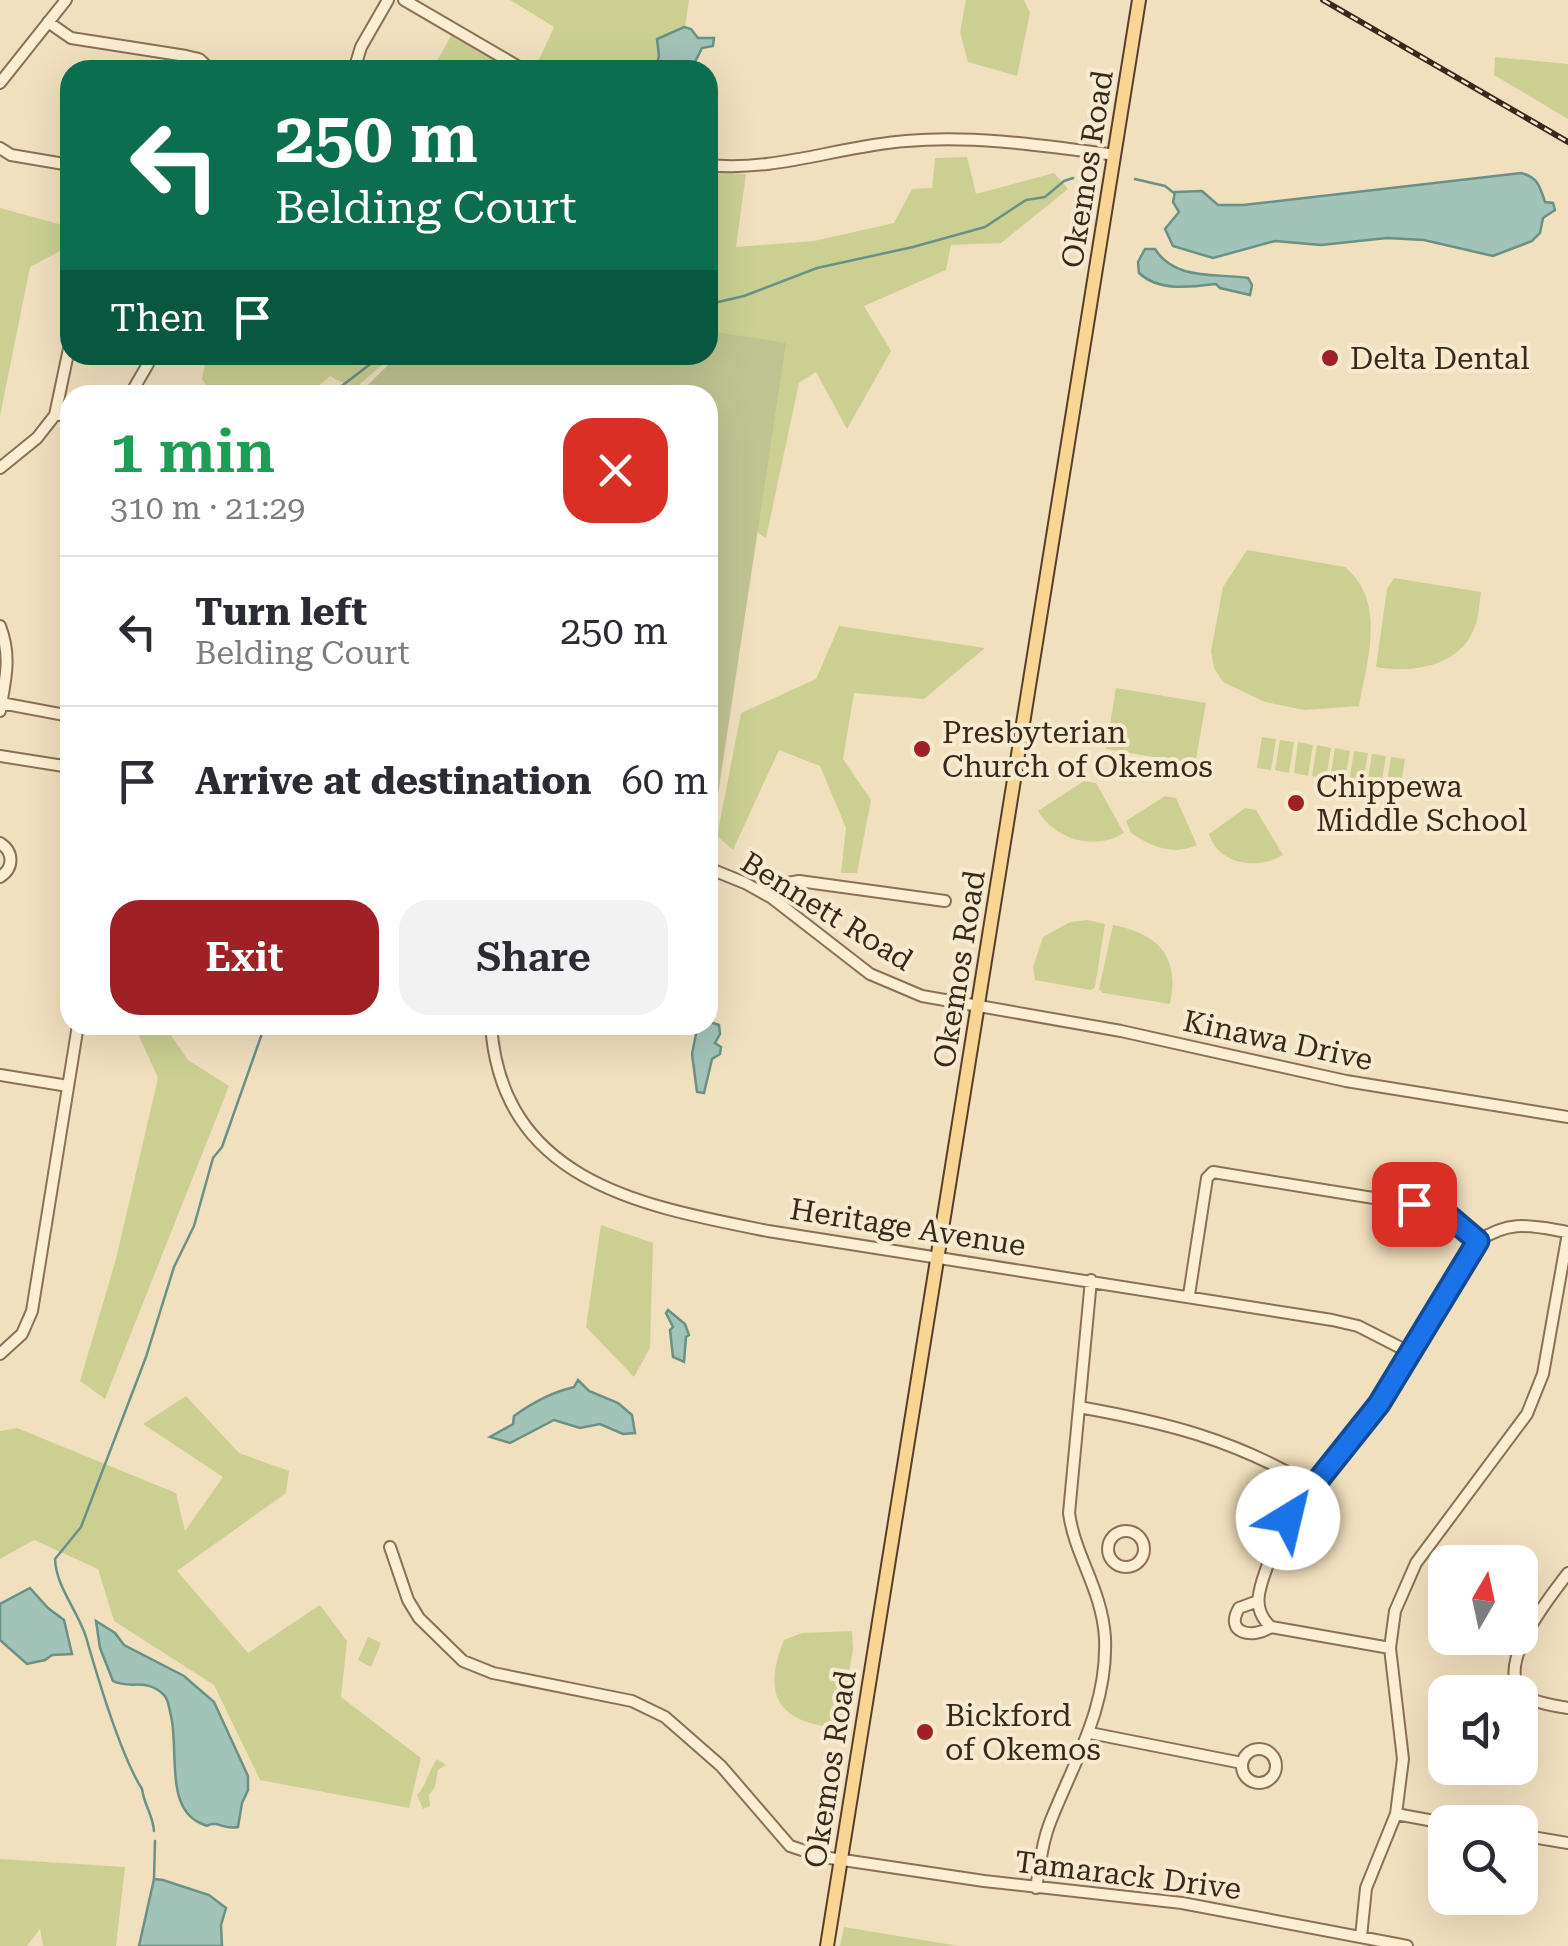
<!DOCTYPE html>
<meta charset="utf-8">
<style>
body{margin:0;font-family:"Roboto Serif",serif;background:#f2f2f3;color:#2b2b33;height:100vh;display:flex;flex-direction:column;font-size:38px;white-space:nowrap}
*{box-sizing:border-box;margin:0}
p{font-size:32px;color:#7c7c81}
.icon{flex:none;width:55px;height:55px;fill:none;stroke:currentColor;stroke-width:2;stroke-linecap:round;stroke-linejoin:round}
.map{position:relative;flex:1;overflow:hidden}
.side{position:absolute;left:60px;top:385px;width:658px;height:650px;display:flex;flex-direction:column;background:#fff;border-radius:30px;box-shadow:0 10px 40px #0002}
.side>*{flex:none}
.guide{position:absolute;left:60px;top:60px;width:658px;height:305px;border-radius:30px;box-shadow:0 10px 40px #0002;background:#0b6e4f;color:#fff;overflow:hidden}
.needle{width:65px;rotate:9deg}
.buttons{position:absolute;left:1428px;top:1545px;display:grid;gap:20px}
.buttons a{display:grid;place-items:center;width:110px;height:110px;border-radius:20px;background:#fff;box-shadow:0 10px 40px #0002;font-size:50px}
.pin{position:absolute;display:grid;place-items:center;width:85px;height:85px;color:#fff;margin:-42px;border-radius:20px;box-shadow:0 5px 15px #0006}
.me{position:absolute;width:110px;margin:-55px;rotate:36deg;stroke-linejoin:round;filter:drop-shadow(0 0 8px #0008)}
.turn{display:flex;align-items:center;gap:35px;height:210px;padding:0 50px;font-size:45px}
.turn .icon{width:130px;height:130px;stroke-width:2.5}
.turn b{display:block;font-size:70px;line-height:85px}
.then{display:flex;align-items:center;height:95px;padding:0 50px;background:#0003;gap:20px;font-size:38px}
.round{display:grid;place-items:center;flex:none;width:105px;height:105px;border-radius:30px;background:#f2f2f3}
.headline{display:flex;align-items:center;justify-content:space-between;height:170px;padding:0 50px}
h1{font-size:60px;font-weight:600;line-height:75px;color:#1e9e55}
.action{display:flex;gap:20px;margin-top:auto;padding:20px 50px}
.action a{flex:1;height:115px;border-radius:30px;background:#9f2126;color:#fff;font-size:40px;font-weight:600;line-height:115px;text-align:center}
.action a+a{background:#f2f2f3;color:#2b2b33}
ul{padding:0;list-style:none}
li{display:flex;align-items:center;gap:30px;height:150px;padding:0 50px;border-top:2px solid #e1e1e2}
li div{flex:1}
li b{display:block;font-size:38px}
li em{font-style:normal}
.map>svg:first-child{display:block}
</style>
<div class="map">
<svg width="1568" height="1946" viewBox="0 0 1568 1946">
<rect width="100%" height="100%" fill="#f1e0be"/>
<path fill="#cbd092" d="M510 0H689L679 70H547L537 64 554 27Z
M966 0H1024L1030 13 1017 76 968 62 960 32Z
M451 36 510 70H432Z
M1495 57 1568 64V119L1494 75Z
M967 157 976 194 1054 173 1068 189 1001 243 951 245 946 270 864 306 891 351 847 429 816 372 799 383 766 538 741 522 708 334V172L746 174 736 247 814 241 894 223 912 189 932 188 935 158Z
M0 208 66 226 60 251 30 267 0 416Z
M207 355H394L354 389 330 376 308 395H213L202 379Z
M1247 550 1345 567C1387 602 1367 660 1359 706L1304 710 1265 702 1223 682 1214 668 1211 651 1223 587Z
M1394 578 1481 592C1479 605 1479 619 1473 631 1457 668 1409 673 1376 667L1387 589Z
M839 626 985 648 924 699 854 693 843 759 871 800 857 873H841L846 828 820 766 779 750 733 850 717 836 741 713 816 679Z
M1116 688 1206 703 1195 764 1106 749Z
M1262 737 1276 739 1271 770 1257 768Z
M1280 740 1294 742 1289 773 1275 770Z
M1298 742 1313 745 1308 776 1294 773Z
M1317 745 1331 748 1326 779 1312 776Z
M1335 748 1350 751 1345 781 1330 779Z
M1354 751 1368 753 1363 784 1349 782Z
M1372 754 1386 756 1381 787 1367 785Z
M1391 757 1405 759 1400 790 1386 788Z
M1084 781 1096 783 1124 833C1095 851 1056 840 1038 811Z
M1165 796 1176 798 1197 845C1173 856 1152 847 1131 833L1126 821Z
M1245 808 1256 810 1283 855C1259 870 1218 865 1209 834Z
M1088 920 1105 924 1095 987 1091 990 1035 980 1033 967 1043 937 1070 922Z
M1113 925C1159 934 1180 957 1170 1004L1103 993 1099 989Z
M145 1025H170L168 1031 188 1060 229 1086 105 1399 80 1381 116 1259 158 1078 139 1036Z
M601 1225 653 1243 650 1348 634 1377 586 1327Z
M186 1396 239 1453 289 1471 286 1493 177 1571 248 1653 320 1605 347 1641 341 1697 421 1758 409 1808 260 1780 214 1685 114 1621 98 1569 34 1540 0 1559V1431L17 1428 176 1493 185 1531 223 1477 143 1424Z
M852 1631 853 1649 840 1728C779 1723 761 1697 784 1640L802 1633Z
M368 1637 381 1643 371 1667 358 1660Z
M437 1759 446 1765 438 1770 435 1787 429 1795 430 1806 423 1809 417 1795C425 1788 429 1770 437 1759Z
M0 1859 125 1867 116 1946H43L40 1929 27 1946H0Z
M844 1927 959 1946H840Z"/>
<path fill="#c0c492" d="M708 331 786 343 708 861V395H358L398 355H708Z"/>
<path fill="#a2c3b8" stroke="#699185" stroke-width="2.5" d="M684 27 691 29 698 38H714L713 46 702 48 695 62 697 70H655L659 56 657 39Z
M1521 173C1538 177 1540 187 1545 202L1553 203 1555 210 1543 218 1540 233 1532 241 1493 256 1424 240 1387 238 1321 245 1275 241 1213 258 1173 246 1165 229 1179 212 1173 202 1175 192 1202 191 1218 205H1243Z
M1145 249H1155C1175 281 1216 273 1248 278L1252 285 1250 295 1220 288 1216 284C1192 287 1159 292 1139 273L1138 262Z
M710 1022 719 1025 720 1034 715 1043 721 1047 720 1054 712 1059 704 1093 697 1092 692 1054 697 1029 705 1028Z
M668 1310 685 1324 689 1335 686 1337 684 1362 673 1357 670 1330 673 1327 666 1313Z
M578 1380 589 1391 618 1403 632 1415 635 1433 623 1434 600 1424 580 1428 554 1420 510 1443 490 1437 513 1424 514 1416C532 1403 552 1392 574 1387Z
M30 1588 48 1608 64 1620 72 1654 52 1655 45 1660 27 1664 0 1640V1604Z
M96 1621 115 1633 124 1645 184 1676 214 1702 248 1776V1790L242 1803 238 1827C228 1829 225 1826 216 1824 203 1823 213 1829 200 1823 165 1807 179 1750 171 1716 169 1709 169 1700 164 1695 146 1677 130 1690 113 1681L100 1648Z
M154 1879 163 1880 209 1895 226 1908 221 1925 222 1946H139Z"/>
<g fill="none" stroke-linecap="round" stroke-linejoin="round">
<path stroke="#699185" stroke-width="2.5" d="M1135 179 1165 186 1174 193
M708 302 714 303 744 296 817 268 913 247 985 227 1026 200 1045 197 1064 181 1073 178
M330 395 382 355
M154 1831C153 1815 144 1805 142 1789 120 1754 98 1679 86 1637 78 1611 56 1587 55 1559L81 1527 146 1357 174 1267 194 1226 213 1158 222 1147 265 1025
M154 1879 155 1841"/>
<defs>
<path id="minor" d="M404 0 524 70
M48 22 71 38 186 56 199 59 211 70
M354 70 361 47 388 0
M0 83 66 0
M0 148 11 155 70 165
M708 165C776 172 839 146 906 141 976 135 1046 146 1115 155
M130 395 148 364 147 355
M55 415H70
M0 468 37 438 55 415 70 344
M0 626C12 657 5 680 0 711
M1 703 70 716
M0 756 70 767
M0 843C14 852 14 868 0 877
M708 868 745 883 772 898 870 974 922 996 1121 1031 1346 1081 1568 1117
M772 898 787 883 799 881 945 901
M491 1025C502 1182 642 1206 768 1231L1332 1320 1358 1326 1409 1352
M0 1075 68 1086
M1189 1295 1207 1178 1213 1172 1429 1207 1456 1221 1478 1241
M0 1354 22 1334 32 1311 78 1025
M1079 1407C1168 1423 1232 1439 1311 1485
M1108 1549a18 18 0 1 1 36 0a18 18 0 1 1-36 0Z
M390 1547 408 1600 419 1618 463 1661 493 1673 632 1701 665 1717 721 1766 790 1846 823 1857 984 1881 1182 1903 1407 1946
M1568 1573C1551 1596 1486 1673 1529 1698 1540 1704 1556 1706 1568 1708
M1258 1601 1239 1608C1224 1634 1253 1639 1271 1627
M1390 1648 1271 1627C1250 1608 1260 1587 1268 1564 1295 1492 1336 1465 1377 1406 1414 1354 1442 1295 1478 1241 1511 1219 1531 1226 1568 1232
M1090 1733 1242 1763
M1242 1766a17 17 0 1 1 34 0a17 17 0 1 1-34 0Z
M1396 1814 1445 1823
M1520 1835 1568 1843
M1036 1888C1040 1865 1042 1842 1051 1820 1075 1760 1108 1706 1105 1638 1102 1589 1075 1557 1069 1513L1091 1280
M1361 1937 1366 1888 1396 1814 1403 1759 1390 1648 1395 1611 1416 1563 1527 1414 1543 1374 1568 1233"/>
<path id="major" d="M827 1946 1139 0"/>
</defs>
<use href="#minor" stroke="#8b7055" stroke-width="14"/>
<use href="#major" stroke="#583e2a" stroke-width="16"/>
<use href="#minor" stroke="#fbeed2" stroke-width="10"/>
<use href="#major" stroke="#f8d592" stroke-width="12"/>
<defs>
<path id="rail" d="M1323 0 1568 142"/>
</defs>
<use href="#rail" stroke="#39291b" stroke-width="6"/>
<use href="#rail" stroke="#f8eacf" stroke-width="2.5" stroke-dasharray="8" stroke-linecap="butt"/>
</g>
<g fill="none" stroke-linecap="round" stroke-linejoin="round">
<defs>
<path id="route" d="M1288 1518 1379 1404 1478 1241 1445 1213 1414 1204"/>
</defs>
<use href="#route" stroke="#114b97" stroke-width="25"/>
<use href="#route" stroke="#1a73e8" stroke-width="18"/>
</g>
<g fill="#9f2126" stroke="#f8eacf" stroke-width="4">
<circle cx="1330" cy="358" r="10"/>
<circle cx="922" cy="749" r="10"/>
<circle cx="1296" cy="803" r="10"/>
<circle cx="925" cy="1732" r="10"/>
</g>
<g text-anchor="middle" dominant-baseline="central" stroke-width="8" stroke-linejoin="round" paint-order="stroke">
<g font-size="30" fill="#39291b" stroke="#f8eacf">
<text transform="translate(1087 169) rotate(-81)">Okemos Road</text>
<text transform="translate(827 911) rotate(32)">Bennett Road</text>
<text transform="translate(959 969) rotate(-81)">Okemos Road</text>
<text transform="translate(1278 1040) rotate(12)">Kinawa Drive</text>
<text transform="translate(908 1227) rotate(9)">Heritage Avenue</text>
<text transform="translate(830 1769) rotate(-81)">Okemos Road</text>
<text transform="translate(1128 1875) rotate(7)">Tamarack Drive</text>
</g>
<g font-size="30" fill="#39291b" stroke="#f8eacf" text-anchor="start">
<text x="1350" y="358">Delta Dental</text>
<text x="942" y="732">Presbyterian<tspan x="942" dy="34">Church of Okemos</tspan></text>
<text x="1316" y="786">Chippewa<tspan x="1316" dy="34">Middle School</tspan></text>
<text x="945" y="1715">Bickford<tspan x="945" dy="34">of Okemos</tspan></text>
</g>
</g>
</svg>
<div class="buttons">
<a><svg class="needle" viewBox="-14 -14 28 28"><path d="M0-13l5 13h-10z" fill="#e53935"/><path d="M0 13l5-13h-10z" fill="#7c7c81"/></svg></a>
<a><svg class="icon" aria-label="sound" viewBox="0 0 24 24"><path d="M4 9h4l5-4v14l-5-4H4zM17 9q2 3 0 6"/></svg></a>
<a><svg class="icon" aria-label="search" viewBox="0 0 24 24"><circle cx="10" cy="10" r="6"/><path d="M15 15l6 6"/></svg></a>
</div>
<div class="pin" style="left:1414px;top:1204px;background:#d93025"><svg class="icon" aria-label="arrive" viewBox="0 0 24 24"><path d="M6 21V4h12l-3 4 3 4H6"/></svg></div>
<svg class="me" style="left:1288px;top:1518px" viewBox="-20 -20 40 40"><circle r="19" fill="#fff"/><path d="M0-13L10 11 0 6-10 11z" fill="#1a73e8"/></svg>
<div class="guide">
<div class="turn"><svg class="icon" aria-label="left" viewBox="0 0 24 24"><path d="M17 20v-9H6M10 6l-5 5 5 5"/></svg><div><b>250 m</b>Belding Court</div></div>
<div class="then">Then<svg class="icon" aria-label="arrive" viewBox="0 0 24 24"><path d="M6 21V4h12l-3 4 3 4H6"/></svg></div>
</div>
<section class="side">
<div class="headline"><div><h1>1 min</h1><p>310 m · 21:29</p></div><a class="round" style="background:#d93025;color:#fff"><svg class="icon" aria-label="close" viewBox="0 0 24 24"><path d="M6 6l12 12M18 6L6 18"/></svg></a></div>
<ul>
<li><svg class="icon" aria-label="left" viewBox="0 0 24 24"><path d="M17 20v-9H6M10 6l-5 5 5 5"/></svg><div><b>Turn left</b><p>Belding Court</p></div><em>250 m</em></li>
<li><svg class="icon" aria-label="arrive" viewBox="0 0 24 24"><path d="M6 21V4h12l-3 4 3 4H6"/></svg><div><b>Arrive at destination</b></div><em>60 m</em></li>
</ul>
<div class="action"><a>Exit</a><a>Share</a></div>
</section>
</div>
